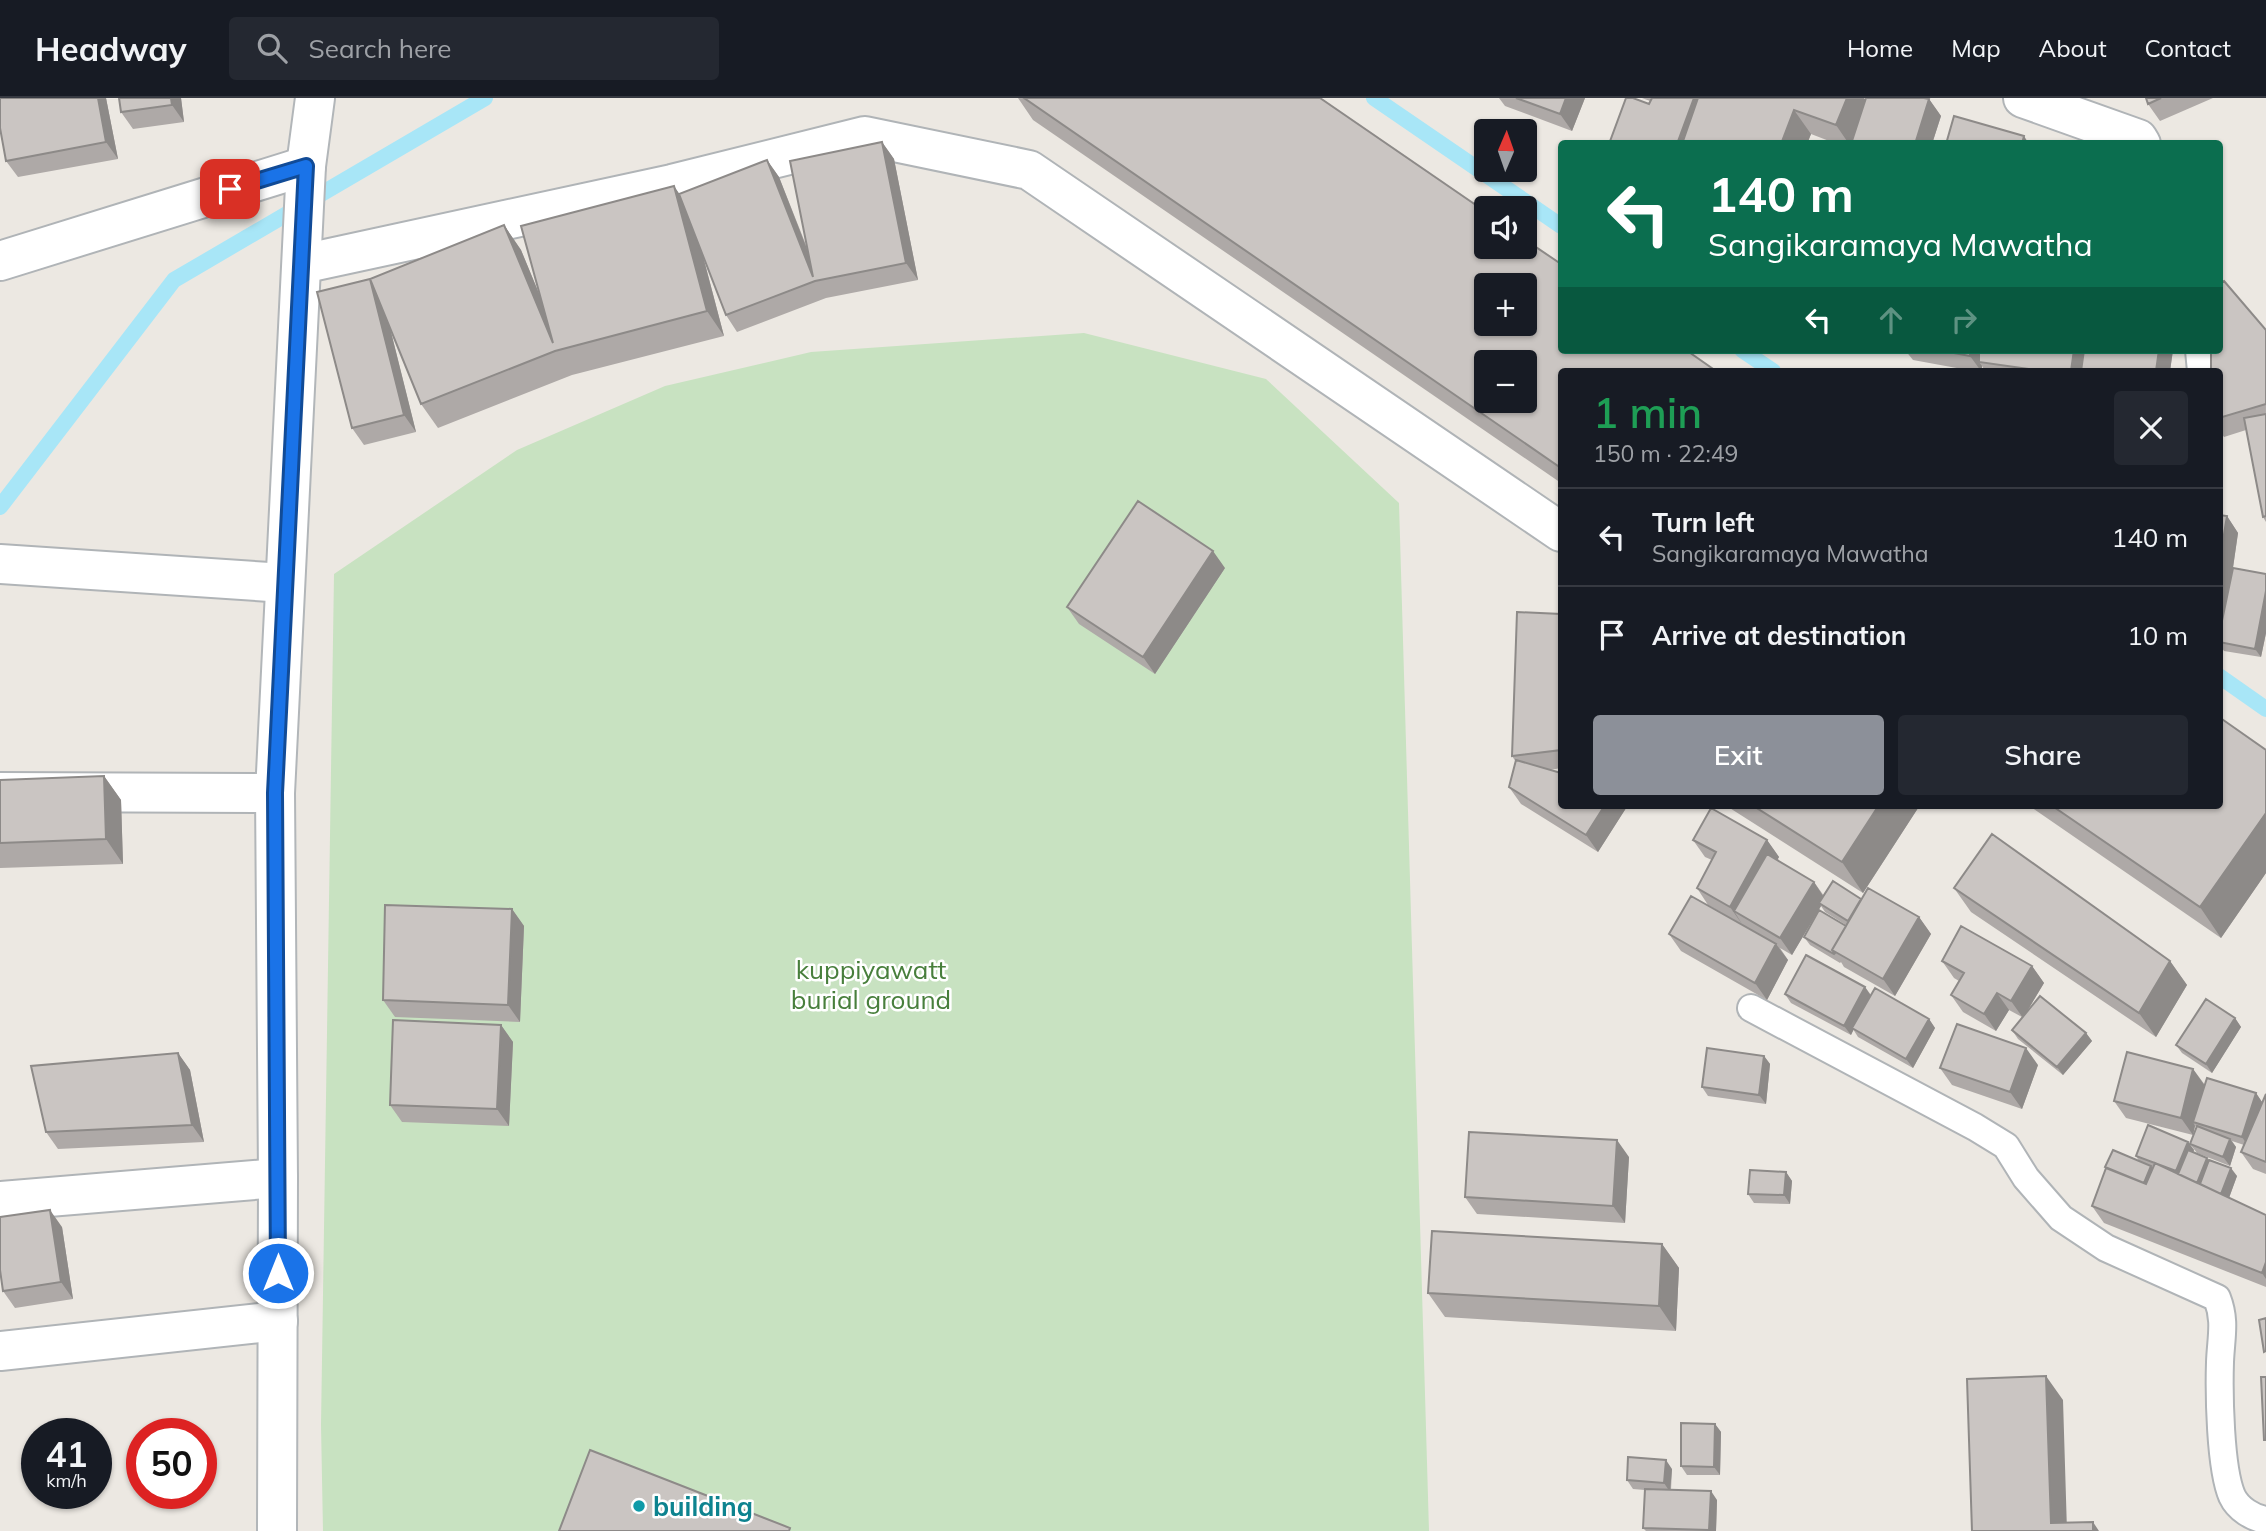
<!DOCTYPE html>
<meta charset="utf-8">
<style>
body{margin:0;font-family:Mulish,sans-serif;background:#242831;color:#f1f3f6;height:100vh;display:flex;flex-direction:column;font-size:26px;white-space:nowrap}
*{box-sizing:border-box;margin:0}
p{font-size:23px;color:#9ea1a6}
.icon{flex:none;width:38px;height:38px;fill:none;stroke:currentColor;stroke-width:2;stroke-linecap:round;stroke-linejoin:round}
.map{position:relative;flex:1;overflow:hidden}
.details{position:absolute;left:1558px;top:270px;width:665px;height:441px;display:flex;flex-direction:column;background:#171b24;border-radius:7px;box-shadow:0 2px 5px #0004}
.details>*{flex:none}
.guide{position:absolute;left:1558px;top:42px;width:665px;height:214px;border-radius:7px;box-shadow:0 2px 5px #0004;background:#0b6e4f;color:#fff;overflow:hidden}
.needle{width:46px;rotate:2deg}
.controls{position:absolute;left:1474px;top:21px;display:grid;gap:14px}
.controls a{display:grid;place-items:center;width:63px;height:63px;border-radius:7px;background:#171b24;box-shadow:0 2px 5px #0004;font-size:35px}
.speed{position:absolute;left:21px;top:1320px;display:flex;gap:14px;font-size:35px;font-weight:700;text-align:center}
.speed>*{display:grid;place-content:center;width:91px;height:91px;border-radius:50%;background:#171b24;box-shadow:0 2px 5px #0004;line-height:1}
.speed small{font-size:18px;font-weight:400}
.speed .limit{border:10px solid #d22;background:#fff;color:#111}
.pin{position:absolute;display:grid;place-items:center;width:60px;height:60px;color:#fff;margin:-30px;border-radius:14px;box-shadow:0 4px 10px #0006}
.me{position:absolute;width:77px;margin:-38px;rotate:0deg;stroke-linejoin:round;filter:drop-shadow(0 0 5px #0008)}
.turn{display:flex;align-items:center;gap:24px;height:147px;padding:0 35px;font-size:32px}
.turn .icon{width:91px;height:91px;stroke-width:2.5}
.turn b{display:block;font-size:49px;line-height:60px}
.lanes{display:flex;align-items:center;height:66px;padding:0 35px;background:#0003;justify-content:center;gap:35px;direction:ltr}
.lanes .off{opacity:.35}
.round{display:grid;place-items:center;flex:none;width:74px;height:74px;border-radius:7px;background:#242831}
.headline{display:flex;align-items:center;justify-content:space-between;height:119px;padding:0 35px}
h1{font-size:42px;font-weight:600;line-height:52px;color:#1e9e55}
.button{display:flex;gap:14px;margin-top:auto;padding:14px 35px}
.button a{flex:1;height:80px;border-radius:7px;background:#8c9099;color:#fff;font-size:28px;font-weight:600;line-height:80px;text-align:center}
.button a+a{background:#242831;color:#f1f3f6}
ul{padding:0;list-style:none}
li{display:flex;align-items:center;gap:21px;height:98px;padding:0 35px;border-top:2px solid #363941}
li div{flex:1}
li b{display:block;font-size:26px}
li em{font-style:normal}
header{display:flex;align-items:center;gap:42px;box-sizing:border-box;height:98px;padding:0 35px;background:#171b24;border-bottom:2px solid #363941}
header strong{font-size:33px}
nav{display:flex;gap:38px;margin-inline-start:auto;font-size:24px}
.search{width:490px;height:63px;background:#242831;display:flex;align-items:center;gap:18px;box-sizing:border-box;padding:0 24px;border-radius:7px;color:#9ea1a6;font-size:26px}
.map>svg:first-child{display:block}
</style>
<header>
<strong>Headway</strong>
<div class="search"><svg class="icon" aria-label="search" viewBox="0 0 24 24"><circle cx="10" cy="10" r="6"/><path d="M15 15l6 6"/></svg>Search here</div>
<nav><a>Home</a><a>Map</a><a>About</a><a>Contact</a></nav>
</header>
<div class="map">
<svg width="2266" height="1433" viewBox="0 0 2266 1433">
<rect width="100%" height="100%" fill="#ece8e2"/>
<path fill="#c8e2c1" d="M1084 235 1266 281 1399 405 1429 1433H323L321 1327 334 476 517 352 665 288 811 254Z"/>
<g fill="none" stroke-linecap="round" stroke-linejoin="round">
<path stroke="#a8e6f7" stroke-width="16" d="M1374 0 1561 128
M1742 252 1773 273
M0 409 174 182 485 0
M2219 578 2266 611"/>
<defs>
<path id="service" d="M1751 910 1975 1029 2006 1048 2026 1080 2061 1120 2106 1150 2217 1200C2226 1223 2221 1239 2220 1264 2219 1295 2220 1370 2232 1398 2238 1411 2253 1420 2266 1422"/>
<path id="minor" d="M2023 0 2138 41 2141 46
M0 163 306 68
M302 166 672 86 865 38 1029 72 1561 434
M2205 252 2207 273
M0 466 285 485
M0 694 275 695
M0 1103 278 1080
M0 1253 278 1223"/>
<path id="secondary" d="M277 1433 278 1080 275 695 306 68 315 0"/>
</defs>
<use href="#service" stroke="#b0b4b7" stroke-width="30"/>
<use href="#minor" stroke="#b0b4b7" stroke-width="42"/>
<use href="#secondary" stroke="#b2b6b9" stroke-width="42"/>
<use href="#service" stroke="#fff" stroke-width="26"/>
<use href="#minor" stroke="#fff" stroke-width="38"/>
<use href="#secondary" stroke="#fff" stroke-width="38"/>
</g>
<path fill="#aea9a7" d="M0 0H106L118 61 18 79 6 63Z
M119 0H181L184 24 133 31 121 14Z
M1018 0H1320L1561 273V385L1033 22Z
M1499 0H1585L1572 33 1505 8Z
M1642 0H1864L1865 2 1929 1 1941 18 1932 46H1837L1811 36 1807 46H1609L1649 6 1650 3Z
M2146 0H2213L2160 23 2148 6Z
M882 44 894 61 918 182 826 200 737 234 726 217 703 158 724 238 572 277 438 330 421 306 390 230 416 334 364 347 352 330 370 181 504 127 521 152 540 198 674 88 679 96 767 62 779 79 808 152Z
M2266 232V424L2263 419 2246 332 2224 339 2219 332V273Z
M1905 252H2173L2170 273H1985L1982 268V273H1973L1913 262Z
M2219 417 2227 418 2238 435 2233 470 2266 476V535L2261 559 2224 553 2219 546 2220 530H2219Z
M1225 470 1155 576 1079 526 1067 509Z
M1561 516V670L1550 672 1561 707H1628L1598 754 1521 706 1509 689 1516 664 1512 658Z
M2266 652V775L2221 840 2028 707H2219Z
M104 678 121 702 123 766 0 770V682Z
M1725 707H1920L1863 795Z
M1693 742H1767L1779 759 1777 762 1814 784 1824 798 1861 801 1919 819 1931 836 1895 898 1844 869 1841 864 1840 865 1810 847 1804 839 1846 827 1825 814 1821 808 1792 857 1780 850 1788 862 1767 902 1681 853 1669 836 1743 827 1708 807 1697 790 1712 762 1705 759Z
M1954 790 2170 863 2187 887 2156 939 1971 814Z
M512 811 524 828 520 924 395 919 383 902Z
M1942 863 2032 868 2044 885 2026 915 2086 935 2092 943 2063 977 2018 941 2012 932 2022 919 2009 912 1996 933 1963 914 1951 897 1959 883 1954 880Z
M1865 889 1871 897 1929 921 1935 930 1913 970 1858 939 1853 931 1851 937 1791 905 1785 896Z
M2235 920 2241 929 2212 975 2182 955 2176 947Z
M501 927 513 944 509 1028 402 1024 390 1007Z
M178 955 190 972 204 1044 58 1051 46 1034Z
M1764 958 1770 966 1766 1006 1708 998 1702 989Z
M2038 967 2022 1011 1952 987 1940 970Z
M2193 971 2205 987 2256 995 2262 1004 2259 1013 2266 996V1076L2253 1071 2241 1054 2244 1047 2232 1043 2236 1049 2230 1068 2197 1055 2190 1046 2197 1030 2195 1028 2193 1037 2126 1020 2114 1003Z
M2188 1044 2194 1052 2193 1055 2237 1078 2229 1100 2266 1117V1189L2104 1125 2092 1108 2107 1071 2105 1069 2139 1063 2136 1058Z
M1629 1059 1625 1125 1477 1116 1465 1099Z
M1786 1074 1792 1083 1790 1106 1754 1105 1748 1096Z
M62 1129 73 1201 15 1210 3 1193Z
M1662 1146 1679 1170 1676 1233 1445 1219 1428 1195Z
M1715 1326 1721 1334 1720 1377H1687L1681 1368Z
M1672 1371 1671 1392 1717 1402 1716 1433H1646L1643 1430 1645 1392 1633 1391 1627 1382Z"/>
<path fill="#8d8a88" d="M98 0H106L118 61 106 44Z
M171 0H181L184 24 172 7Z
M1566 0H1585L1572 33 1560 16Z
M1694 0H1713L1696 46H1677Z
M1847 0H1864L1870 9 1856 46H1849L1836 27Z
M1929 1 1941 18 1932 46H1915Z
M1794 12 1811 36 1807 46H1781Z
M2024 38 2029 46H2022Z
M882 44 894 61 918 182 906 165Z
M767 62 779 79 819 182 813 179Z
M674 88 691 113 724 238 707 213Z
M504 127 521 152 562 251 553 245Z
M370 181 382 198 416 334 404 317Z
M1970 252H1983L1979 264 1982 268V273H1981L1970 258Z
M2074 252H2088L2085 273H2071Z
M2159 252H2173L2170 273H2156Z
M2227 418 2238 435 2224 531 2219 524V467Z
M1213 453 1225 470 1155 576 1143 559Z
M2266 493V535L2261 559 2255 551Z
M104 678 121 702 123 766 106 741Z
M1605 707H1628L1598 754 1586 737Z
M1879 707H1920L1863 795 1842 764Z
M2266 715V775L2221 840 2200 809Z
M1767 742 1779 759 1745 820 1734 813 1742 826 1730 809Z
M1814 784 1825 801 1819 805 1821 808 1792 857 1780 840Z
M512 811 524 828 520 924 508 907Z
M1919 819 1931 836 1895 898 1883 881Z
M1776 846 1788 862 1767 902 1755 885Z
M2170 863 2187 887 2156 939 2139 915Z
M2032 868 2044 885 2023 920 2011 903Z
M1865 889 1871 898 1851 937 1844 928Z
M1997 895 2009 912 1996 933 1984 916Z
M2235 920 2241 929 2212 975 2206 966Z
M1929 921 1935 930 1913 970 1906 961Z
M501 927 513 944 509 1028 497 1011Z
M2086 935 2092 943 2063 977 2057 969Z
M2026 950 2038 967 2022 1011 2010 994Z
M178 955 190 972 204 1044 192 1027Z
M1764 958 1770 966 1766 1006 1759 997Z
M2193 971 2205 988 2193 1024 2195 1028 2193 1037 2181 1020Z
M2256 995 2262 1004 2248 1048 2242 1039Z
M2230 1041 2236 1049 2230 1068 2223 1059Z
M1617 1042 1629 1059 1625 1125 1613 1108Z
M2188 1044 2194 1052 2182 1080H2180L2176 1073Z
M2207 1060 2213 1069 2203 1093 2196 1086Z
M2151 1068 2157 1077 2150 1094 2144 1085Z
M2231 1070 2237 1078 2226 1108 2220 1099Z
M1786 1074 1792 1083 1790 1106 1784 1097Z
M50 1112 62 1129 73 1201 61 1184Z
M1662 1146 1679 1170 1676 1233 1659 1208Z
M2266 1164V1181L2262 1175Z
M2046 1278 2063 1302 2067 1433 2051 1425Z
M1715 1326 1721 1334 1720 1377 1714 1369Z
M1666 1362 1672 1371 1670 1394 1664 1385Z
M1711 1393 1717 1402 1716 1433H1710L1709 1432Z
M2093 1424 2099 1433H2093Z"/>
<path fill="#cac5c2" stroke="#8d8a88" stroke-width="2" fill-rule="evenodd" d="M0 0H98L106 44 6 63 0 30Z
M119 0H171L172 7 121 14Z
M1024 0H1320L1486 114V149H1524V141L1561 166V252H1686L1716 273H1561V370ZM1486 187H1524V226H1486ZM1486 264H1524V303H1486Z
M1516 0H1566L1560 16Z
M1626 0H1633L1649 6 1652 0H1694L1677 46H1609Z
M1698 0H1847L1836 27 1794 12 1781 46H1682Z
M1866 0H1924L1929 1 1915 46H1851Z
M2146 0H2161L2148 6Z
M1954 18 2024 38 2022 46H1946Z
M882 44 906 165 815 183 726 217 679 96 767 62 813 179 790 63Z
M674 88 707 213 555 253 421 306 370 181 504 127 553 245 521 128Z
M370 181 404 317 352 330 317 194Z
M2224 183 2266 232V306L2219 320V273H2211V252H2219V186Z
M1938 252H1970V258Z
M1979 252H2074L2071 273H2043L1979 264Z
M2084 252H2159L2156 273H2081Z
M2266 316V418L2263 419 2244 320Z
M1138 403 1213 453 1143 559 1067 509Z
M2219 417 2227 418 2219 467Z
M2233 470 2266 476V493L2255 551 2219 544V537Z
M1517 514 1561 516V652L1512 658Z
M2219 619 2266 652V715L2200 809 2051 707H2219Z
M1516 662 1561 675V707H1605L1586 737 1509 689Z
M104 678 106 741 0 745V682Z
M1752 707H1879L1842 764Z
M1711 710 1767 742 1730 809 1697 790 1716 754 1693 742Z
M1992 736 2170 863 2139 915 1954 790Z
M1767 756 1814 784 1780 840 1734 813Z
M1833 783 1861 801 1848 823 1819 805Z
M1868 790 1919 819 1883 881 1832 852Z
M1691 798 1776 846 1755 885 1669 836Z
M385 807 512 811 508 907 383 902Z
M1819 812 1846 828 1832 852 1835 855 1834 856 1804 839Z
M1961 828 2032 868 2011 903 1997 895 1984 916 1951 897 1964 875 1942 863Z
M1806 857 1865 889 1844 928 1785 896Z
M1875 890 1929 921 1906 961 1852 930Z
M2040 898 2086 935 2057 969 2012 932Z
M2206 901 2235 920 2206 966 2176 947Z
M393 922 501 927 497 1011 390 1007Z
M1957 926 2026 950 2010 994 1940 970Z
M1707 950 1764 958 1759 997 1702 989Z
M2127 954 2193 971 2181 1020 2114 1003Z
M178 955 192 1027 46 1034 31 968Z
M2207 980 2256 995 2242 1039 2193 1024Z
M2266 996V1064L2241 1054Z
M2148 1027 2188 1044 2176 1073 2136 1058Z
M2197 1028 2230 1041 2223 1059 2190 1046Z
M1469 1034 1617 1042 1613 1108 1465 1099Z
M2113 1052 2151 1068 2144 1085 2105 1069Z
M2188 1052 2207 1060 2197 1085 2178 1076Z
M2209 1062 2231 1070 2221 1096 2200 1086Z
M2155 1065 2266 1117V1164L2262 1175 2092 1108 2106 1070 2146 1086Z
M1750 1072 1786 1074 1784 1097 1748 1096Z
M50 1112 61 1184 3 1193 0 1172V1119Z
M1432 1133 1662 1146 1659 1208 1428 1195Z
M2266 1220V1253L2264 1254 2259 1222Z
M2046 1278 2051 1425 2093 1424V1433H1972L1967 1281Z
M2261 1279H2266V1342H2264Z
M1681 1325 1715 1326 1714 1369 1681 1368Z
M590 1352 790 1430 789 1433H559Z
M1628 1359 1666 1362 1664 1385 1627 1382Z
M1645 1391 1711 1393 1709 1432 1643 1430Z"/>
<g fill="none" stroke-linecap="round" stroke-linejoin="round">
<defs>
<path id="route" d="M230 91 306 68 275 695 278 1175"/>
</defs>
<use href="#route" stroke="#114b97" stroke-width="18"/>
<use href="#route" stroke="#1a73e8" stroke-width="12"/>
</g>
<circle fill="#0f9aa8" stroke="#fff" stroke-width="2.5" cx="639" cy="1408" r="7"/>
<g text-anchor="middle" dominant-baseline="central" stroke-width="5" stroke-linejoin="round" paint-order="stroke">
<g font-size="26" fill="#487f3c" stroke="#fff">
<text x="871" y="871">kuppiyawatt<tspan x="871" dy="30">burial ground</tspan></text>
</g>
<g font-size="26" font-weight="bold" fill="#0d838f" stroke="#fff" text-anchor="start">
<text x="653" y="1408">building</text>
</g>
</g>
</svg>
<div class="controls">
<a><svg class="needle" viewBox="-14 -14 28 28"><path d="M0-13l5 13h-10z" fill="#e53935"/><path d="M0 13l5-13h-10z" fill="#9ea1a6"/></svg></a>
<a><svg class="icon" aria-label="sound" viewBox="0 0 24 24"><path d="M4 9h4l5-4v14l-5-4H4zM17 9q2 3 0 6"/></svg></a>
<a>+</a>
<a>−</a>
</div>
<div class="speed"><div>41<small>km/h</small></div><div class="limit">50</div></div>
<div class="pin" style="left:230px;top:91px;background:#d93025"><svg class="icon" aria-label="arrive" viewBox="0 0 24 24"><path d="M6 21V4h12l-3 4 3 4H6"/></svg></div>
<svg class="me" style="left:278px;top:1175px" viewBox="-20 -20 40 40"><circle r="17" fill="#1a73e8" stroke="#fff" stroke-width="3"/><path d="M0-11L8 9 0 5-8 9z" fill="#fff"/></svg>
<div class="guide">
<div class="turn"><svg class="icon" aria-label="left" viewBox="0 0 24 24"><path d="M17 20v-9H6M10 6l-5 5 5 5"/></svg><div><b>140 m</b>Sangikaramaya Mawatha</div></div>
<div class="lanes"><svg class="icon" aria-label="left" viewBox="0 0 24 24"><path d="M17 20v-9H6M10 6l-5 5 5 5"/></svg><svg class="icon off" aria-label="ahead" viewBox="0 0 24 24"><path d="M12 20V5M6 11l6-6 6 6"/></svg><svg class="icon off" aria-label="right" viewBox="0 0 24 24"><path d="M7 20v-9h11M14 6l5 5-5 5"/></svg></div>
</div>
<section class="details">
<div class="headline"><div><h1>1 min</h1><p>150 m · 22:49</p></div><a class="round"><svg class="icon" aria-label="close" viewBox="0 0 24 24"><path d="M6 6l12 12M18 6L6 18"/></svg></a></div>
<ul>
<li><svg class="icon" aria-label="left" viewBox="0 0 24 24"><path d="M17 20v-9H6M10 6l-5 5 5 5"/></svg><div><b>Turn left</b><p>Sangikaramaya Mawatha</p></div><em>140 m</em></li>
<li><svg class="icon" aria-label="arrive" viewBox="0 0 24 24"><path d="M6 21V4h12l-3 4 3 4H6"/></svg><div><b>Arrive at destination</b></div><em>10 m</em></li>
</ul>
<div class="button"><a>Exit</a><a>Share</a></div>
</section>
</div>
